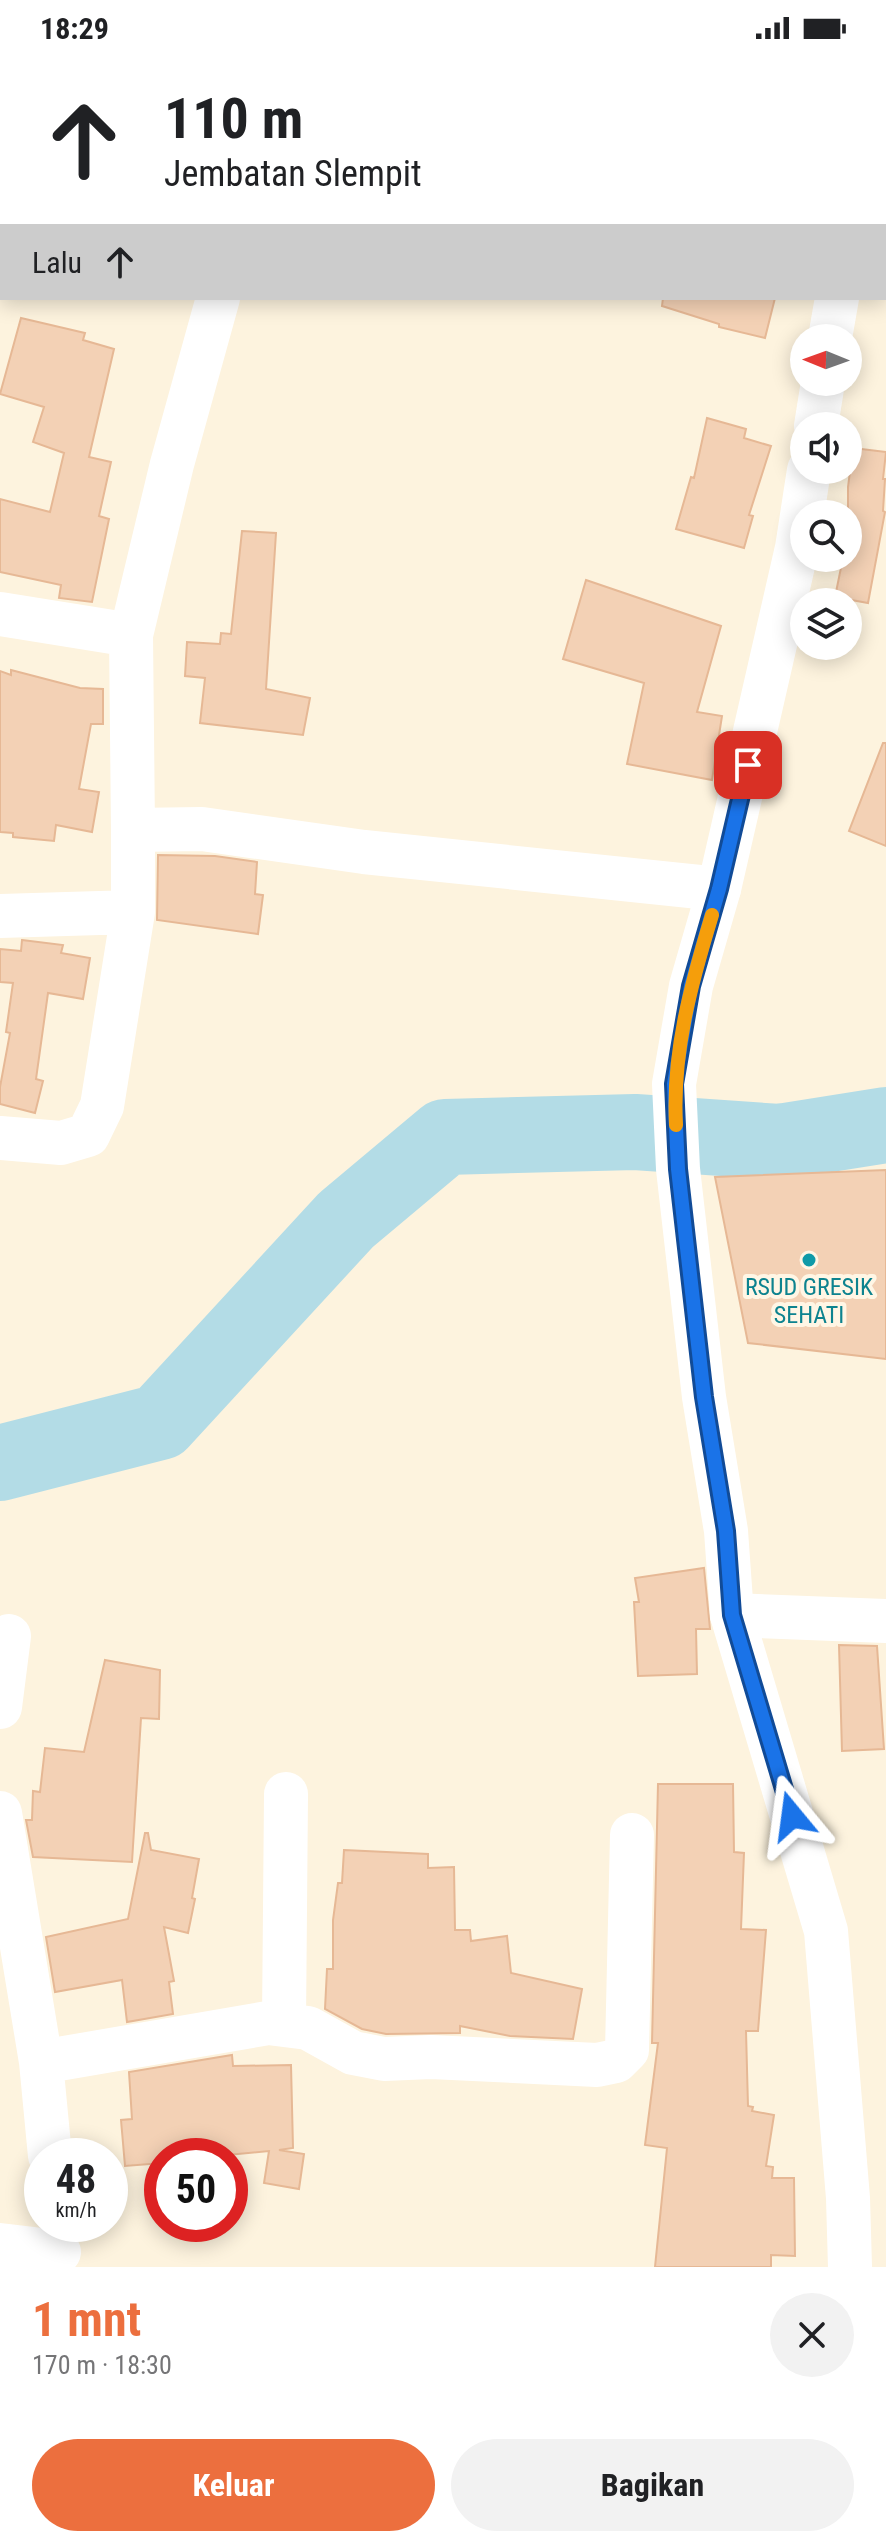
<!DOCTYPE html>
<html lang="id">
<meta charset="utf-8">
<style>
body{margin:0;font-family:"Roboto Condensed",sans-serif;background:#f2f2f2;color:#202124;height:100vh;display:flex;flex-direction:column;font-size:30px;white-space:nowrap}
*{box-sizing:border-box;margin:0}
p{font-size:26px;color:#757577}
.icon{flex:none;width:44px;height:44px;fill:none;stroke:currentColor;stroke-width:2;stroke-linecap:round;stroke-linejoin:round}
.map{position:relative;height:2211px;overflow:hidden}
.panel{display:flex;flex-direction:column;background:#fff;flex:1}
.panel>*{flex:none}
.hud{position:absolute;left:0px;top:0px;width:886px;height:244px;box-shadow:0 4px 20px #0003;background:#fff;color:#202124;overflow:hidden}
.needle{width:52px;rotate:271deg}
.fabs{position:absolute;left:790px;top:268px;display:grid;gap:16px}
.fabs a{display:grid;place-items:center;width:72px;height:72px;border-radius:50%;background:#fff;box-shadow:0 4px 20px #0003;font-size:40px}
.speed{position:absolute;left:24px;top:2082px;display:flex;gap:16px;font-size:40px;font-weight:700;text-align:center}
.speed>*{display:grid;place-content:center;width:104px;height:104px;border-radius:50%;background:#fff;box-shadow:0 4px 20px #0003;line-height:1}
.speed small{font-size:20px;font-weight:400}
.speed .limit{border:12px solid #d22;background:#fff;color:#111}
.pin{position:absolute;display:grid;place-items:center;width:68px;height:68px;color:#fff;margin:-34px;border-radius:16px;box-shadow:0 4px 12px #0006}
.me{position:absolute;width:88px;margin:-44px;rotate:344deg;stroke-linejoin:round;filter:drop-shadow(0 0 6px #0008)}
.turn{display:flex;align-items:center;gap:28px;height:168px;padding:0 32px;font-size:36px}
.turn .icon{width:104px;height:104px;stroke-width:2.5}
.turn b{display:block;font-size:56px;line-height:68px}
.then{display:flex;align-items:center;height:76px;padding:0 32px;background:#0003;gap:16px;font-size:30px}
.round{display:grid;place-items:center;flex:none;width:84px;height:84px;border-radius:42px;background:#f2f2f2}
.overview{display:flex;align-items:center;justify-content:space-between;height:136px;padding:0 32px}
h1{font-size:48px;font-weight:700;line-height:60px;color:#ec6f3e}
.action{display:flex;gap:16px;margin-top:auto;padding:16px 32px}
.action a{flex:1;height:92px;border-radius:48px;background:#ec6f3e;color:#fff;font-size:32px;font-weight:700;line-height:92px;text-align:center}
.action a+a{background:#f2f2f2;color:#202124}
.status{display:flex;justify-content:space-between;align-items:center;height:56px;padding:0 40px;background:#fff;direction:ltr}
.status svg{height:22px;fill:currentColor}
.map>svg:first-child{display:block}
</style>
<div class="status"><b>18:29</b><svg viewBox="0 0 49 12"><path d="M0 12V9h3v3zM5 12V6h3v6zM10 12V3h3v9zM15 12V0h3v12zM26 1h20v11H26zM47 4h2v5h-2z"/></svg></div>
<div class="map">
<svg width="886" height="2211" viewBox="0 0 886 2211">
<rect width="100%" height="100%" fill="#fdf3de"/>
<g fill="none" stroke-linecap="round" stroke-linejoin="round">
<path stroke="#b3dce6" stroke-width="76" d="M0 1407 160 1366 346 1164 445 1081 635 1076 779 1086 886 1069"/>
</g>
<path fill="#f3d1b5" stroke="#e6b895" stroke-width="2" d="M663 242H775L765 282 719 271V268L662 250Z
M21 262 85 277 83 284 114 293 89 401 111 406 99 460 109 463 92 546 59 542 61 529 0 516V443L50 456 64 397 33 386 44 351 0 338Z
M707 362 746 373 744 382 771 390 749 459 753 460 744 492 676 473 691 421 694 422Z
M853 392 886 396 883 423H885L883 455 885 456 868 547 835 541 843 502H848V431Z
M242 475 276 477 266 633 310 642 303 679 200 667 205 622 185 620 187 586 220 588 221 577 231 578Z
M586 524 721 570 697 656 722 660 712 724 627 708 644 627 563 603Z
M11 614 80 632 103 633V668H91L79 733 99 736 92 776 56 769 54 785 13 781V777L0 776V615L11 619Z
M883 687H886V790L849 775Z
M158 799 215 800 257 806 255 838 263 839 258 878 157 864Z
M22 884 63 889 61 897 90 902 83 943 48 937 36 1023 43 1025 35 1057 0 1048V1031L10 977 6 976 13 927 0 926V893L21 895Z
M886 1114V1303L748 1287 715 1121Z
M704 1512 710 1573H696L697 1618 638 1620 634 1546H639L635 1522Z
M839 1589 877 1590 884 1693 842 1695Z
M105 1604 160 1614 159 1663 141 1662 132 1806 33 1801 26 1764H32L33 1735 40 1736 45 1692 84 1696Z
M658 1728H733L734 1796 744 1797 741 1873 766 1874 758 1975H746L748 2050 753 2051 752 2055 774 2059 766 2110 773 2111 772 2122H794L795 2200 771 2199V2211H655L667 2092 645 2089 658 1987H652Z
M145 1777H148L151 1794 199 1803 192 1842 195 1843 188 1877 164 1871 174 1925 169 1926 173 1958 127 1966 122 1924 55 1936 46 1881 128 1863Z
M344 1794 428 1798V1812L454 1811 455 1874H470L471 1885 507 1880 511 1917 582 1933 573 1983 510 1980 460 1970V1977L386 1978 362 1973 325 1953 327 1913H333V1864L338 1827H342Z
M232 1999 233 2010 291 2009 293 2092 279 2094 304 2098 299 2133 264 2127 269 2095 217 2100H162V2107L125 2110 121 2064 132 2063 129 2016Z"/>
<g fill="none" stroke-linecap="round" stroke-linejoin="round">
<path stroke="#fff" stroke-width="44" d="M274 2 275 0
M0 558 131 579 133 774 202 773 364 796 719 833
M131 579 172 408 218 242
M0 860 133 856
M0 1082 61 1087 88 1079 102 1050 133 856V774
M732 1559 886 1565
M0 1651 9 1580
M0 1757 41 2006 50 2100
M284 1967 286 1738
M41 2006 268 1967 308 1972 353 1997 384 2003 431 2001 597 2009 616 2005 627 1994 632 1779
M0 2189 59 2196"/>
<path stroke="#fff" stroke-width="44" d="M875 2V0
M830 282 837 242
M816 370 823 326
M809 414 797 492 719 833 691 930 674 1028 678 1113 704 1341 726 1475 732 1559 826 1875 848 2142 850 2211"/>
</g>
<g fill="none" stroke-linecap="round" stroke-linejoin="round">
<defs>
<path id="route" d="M748 709 719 833 691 930 674 1028 678 1113 704 1341 726 1475 732 1559 792 1760"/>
</defs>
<use href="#route" stroke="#114b97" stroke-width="20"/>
<use href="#route" stroke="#1a73e8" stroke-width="14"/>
<path stroke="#f59e0b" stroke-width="14" d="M676 1069C672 997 691 928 712 859"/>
</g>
<circle fill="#0f9aa8" stroke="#fff6e5" stroke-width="3" cx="809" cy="1204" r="8"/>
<g text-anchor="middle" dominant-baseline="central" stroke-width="8" stroke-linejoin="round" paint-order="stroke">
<g font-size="24" fill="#0d838f" stroke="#fff6e5">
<text x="809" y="1231">RSUD GRESIK<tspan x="809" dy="28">SEHATI</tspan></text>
</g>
</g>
</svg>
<div class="fabs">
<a><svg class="needle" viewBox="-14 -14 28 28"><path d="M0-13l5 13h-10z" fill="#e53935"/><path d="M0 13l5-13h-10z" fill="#757577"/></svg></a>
<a><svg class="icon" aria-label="sound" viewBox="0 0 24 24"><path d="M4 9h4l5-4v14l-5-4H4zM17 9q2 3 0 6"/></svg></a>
<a><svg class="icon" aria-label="search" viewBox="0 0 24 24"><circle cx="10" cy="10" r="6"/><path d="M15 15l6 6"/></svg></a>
<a><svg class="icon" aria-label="layers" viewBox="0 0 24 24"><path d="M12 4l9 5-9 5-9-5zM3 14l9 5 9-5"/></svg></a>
</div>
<div class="speed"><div>48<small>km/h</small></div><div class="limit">50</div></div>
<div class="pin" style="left:748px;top:709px;background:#d93025"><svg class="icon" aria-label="arrive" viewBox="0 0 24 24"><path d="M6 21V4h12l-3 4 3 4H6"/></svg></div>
<svg class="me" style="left:792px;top:1760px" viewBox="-20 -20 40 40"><path d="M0-17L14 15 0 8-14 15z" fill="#1a73e8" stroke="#fff" stroke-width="4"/></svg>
<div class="hud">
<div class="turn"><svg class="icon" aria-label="ahead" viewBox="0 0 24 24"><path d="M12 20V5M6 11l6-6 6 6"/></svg><div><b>110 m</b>Jembatan Slempit</div></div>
<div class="then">Lalu<svg class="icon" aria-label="ahead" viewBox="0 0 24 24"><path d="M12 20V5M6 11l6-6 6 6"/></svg></div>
</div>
</div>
<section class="panel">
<div class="overview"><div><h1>1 mnt</h1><p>170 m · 18:30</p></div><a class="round"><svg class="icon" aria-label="close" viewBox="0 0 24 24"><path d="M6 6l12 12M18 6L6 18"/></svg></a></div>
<div class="action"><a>Keluar</a><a>Bagikan</a></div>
</section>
